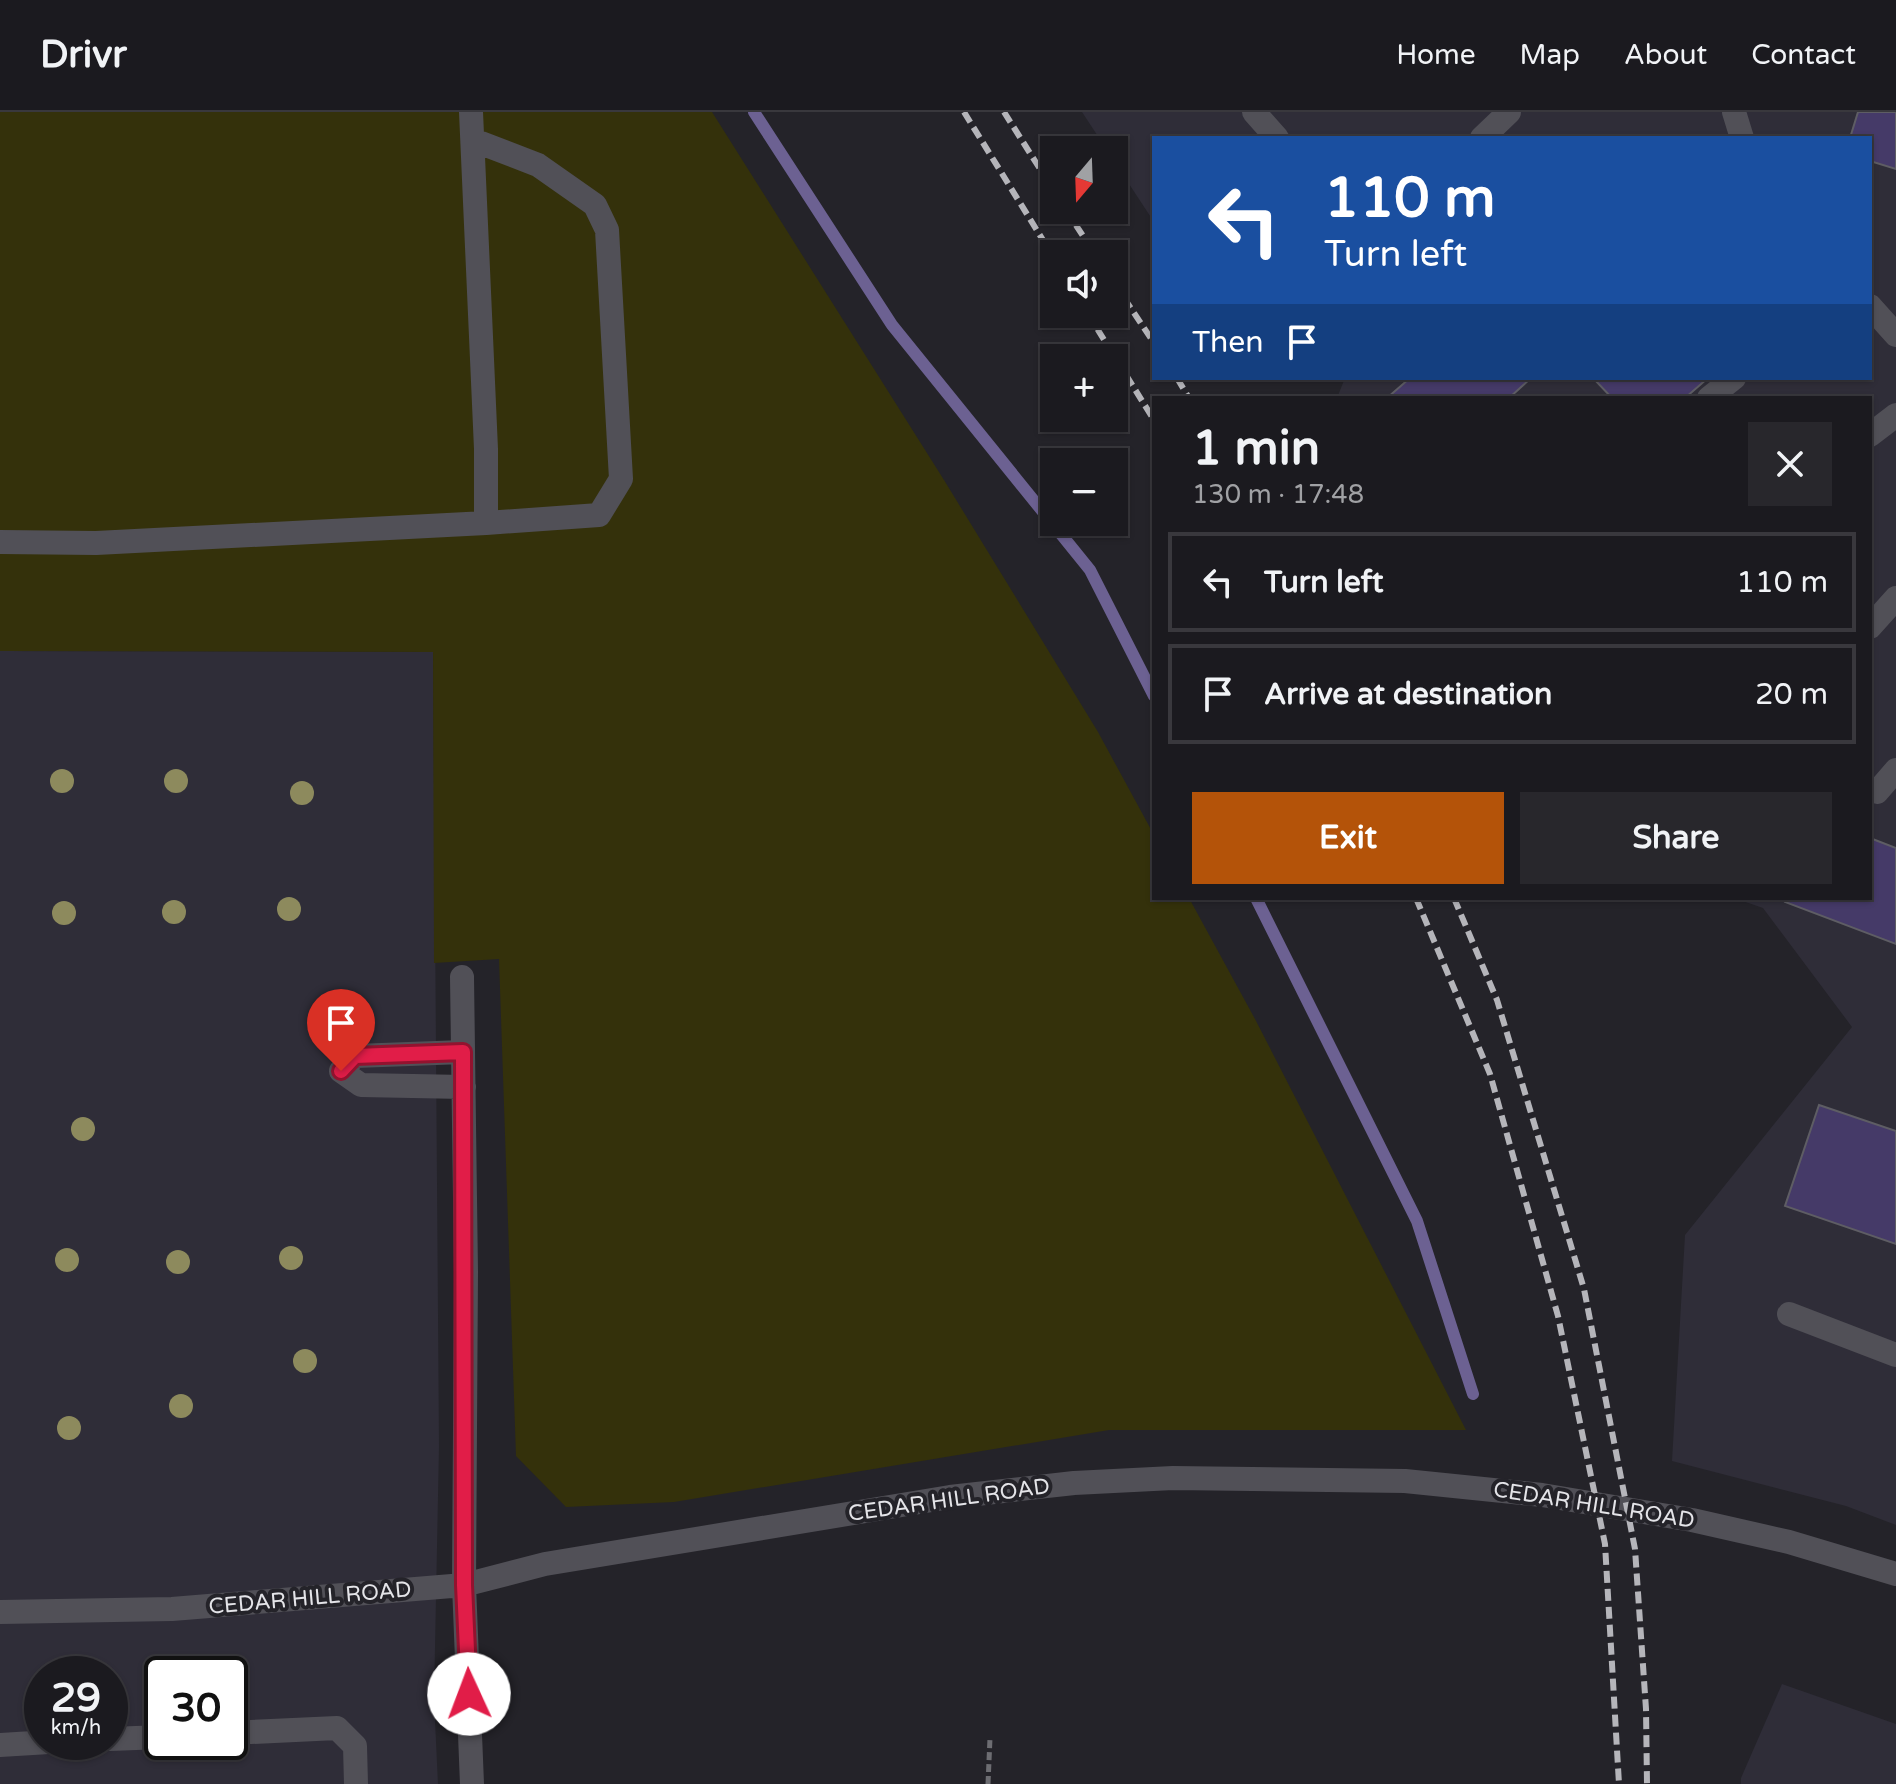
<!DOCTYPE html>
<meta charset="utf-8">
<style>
body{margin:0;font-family:"Varela Round",sans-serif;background:#28272c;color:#f1f3f6;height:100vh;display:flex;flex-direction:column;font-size:30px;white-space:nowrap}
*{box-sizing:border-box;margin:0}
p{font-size:26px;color:#a0a1a4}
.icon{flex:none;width:44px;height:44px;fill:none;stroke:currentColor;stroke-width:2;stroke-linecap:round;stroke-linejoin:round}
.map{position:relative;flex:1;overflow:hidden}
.panel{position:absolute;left:1152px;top:284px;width:720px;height:504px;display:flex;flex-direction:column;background:#1b1a1f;border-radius:0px;box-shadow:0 2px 6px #0004,0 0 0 2px #39383d}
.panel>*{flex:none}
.guide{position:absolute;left:1152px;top:24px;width:720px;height:244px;border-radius:0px;box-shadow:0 2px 6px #0004,0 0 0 2px #39383d;background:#1a4fa0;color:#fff;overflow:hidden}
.needle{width:52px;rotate:199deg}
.tools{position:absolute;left:1040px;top:24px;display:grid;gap:16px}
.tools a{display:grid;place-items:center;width:88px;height:88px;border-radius:0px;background:#1b1a1f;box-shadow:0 2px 6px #0004,0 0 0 2px #39383d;font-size:40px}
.speed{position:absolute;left:24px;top:1544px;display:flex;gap:16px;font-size:40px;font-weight:700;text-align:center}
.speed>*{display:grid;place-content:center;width:104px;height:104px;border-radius:50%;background:#1b1a1f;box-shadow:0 2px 6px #0004,0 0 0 2px #39383d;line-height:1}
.speed small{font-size:20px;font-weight:400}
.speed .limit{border:4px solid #111;border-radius:12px;background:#fff;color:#111}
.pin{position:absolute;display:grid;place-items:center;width:68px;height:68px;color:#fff;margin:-82px -34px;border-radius:50% 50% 50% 0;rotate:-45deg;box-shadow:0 0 8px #0007}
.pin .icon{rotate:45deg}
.me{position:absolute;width:88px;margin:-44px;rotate:358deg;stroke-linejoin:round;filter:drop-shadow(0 0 6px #0008)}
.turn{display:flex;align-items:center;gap:28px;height:168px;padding:0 40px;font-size:36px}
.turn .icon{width:104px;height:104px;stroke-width:2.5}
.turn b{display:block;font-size:56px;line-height:68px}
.then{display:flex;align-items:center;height:76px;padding:0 40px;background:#0003;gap:16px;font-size:30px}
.round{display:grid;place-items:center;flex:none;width:84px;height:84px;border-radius:0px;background:#28272c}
.summary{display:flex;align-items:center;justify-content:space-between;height:136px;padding:0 40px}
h1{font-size:48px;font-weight:700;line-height:60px}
.action{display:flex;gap:16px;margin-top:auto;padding:16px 40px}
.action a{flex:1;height:92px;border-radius:0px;background:#b45309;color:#fff;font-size:32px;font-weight:700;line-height:92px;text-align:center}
.action a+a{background:#28272c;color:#f1f3f6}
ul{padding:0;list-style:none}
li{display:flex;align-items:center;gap:24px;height:100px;margin:0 16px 12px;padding:0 24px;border:4px solid #39383d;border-radius:0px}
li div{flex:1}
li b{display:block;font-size:30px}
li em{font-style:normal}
header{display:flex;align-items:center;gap:48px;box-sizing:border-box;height:112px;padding:0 40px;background:#1b1a1f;border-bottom:2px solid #39383d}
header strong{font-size:38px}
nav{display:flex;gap:44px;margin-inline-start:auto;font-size:28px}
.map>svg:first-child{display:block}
</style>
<header>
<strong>Drivr</strong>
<nav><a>Home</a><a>Map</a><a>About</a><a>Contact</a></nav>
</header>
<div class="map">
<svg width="1896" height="1672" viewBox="0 0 1896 1672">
<rect width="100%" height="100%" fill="#242329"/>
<path fill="#2f2d38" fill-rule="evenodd" d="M1082 0H1896V1413L1846 1394 1672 1349 1685 1123 1852 915 1763 796 1734 786H1870V286H1337L1345 266H1870V26H1154V110L1114 49V38H1107Z
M0 539 433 540 439 1334 434 1587 438 1672H0ZM42 1562H110V1630H42ZM162 1562H230V1630H162Z
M1782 1572 1896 1612V1672H1741V1666Z"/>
<path fill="#34310b" d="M0 0H712L944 368 1098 620 1154 723V786H1189L1255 907 1466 1318H1109L674 1390 566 1395 516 1344 499 847 434 851 433 540 0 539Z"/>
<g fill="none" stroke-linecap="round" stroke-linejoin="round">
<path stroke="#6c6192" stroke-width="12" d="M754 0 892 213 1090 458 1154 584
M1256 786 1417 1109 1473 1282"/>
</g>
<path fill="#453a68" stroke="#5e5d64" stroke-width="2" d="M1858 0H1896V57L1870 49V26H1850Z
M1410 266H1531L1509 286H1387Z
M1593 266H1708L1685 286H1612Z
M1870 726 1896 736V832L1785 790 1786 786H1870Z
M1819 993 1896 1019V1132L1785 1094Z"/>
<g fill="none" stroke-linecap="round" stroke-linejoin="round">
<path stroke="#6d6d72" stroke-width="5" stroke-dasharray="8 4" stroke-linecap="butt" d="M988 1672 990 1626"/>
<path stroke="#515057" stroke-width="24" d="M1254 0 1277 26
M1734 0 1742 26
M1482 26 1509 0
M473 28 538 53 595 93 607 118 621 367 599 403 486 411
M1870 194 1896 223
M1709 286 1734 266
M1870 323 1896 303
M0 430 96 431 486 411V337L471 0
M1870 515 1896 486
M1877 680 1896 658
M462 865 466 1160 464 1473 472 1672
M463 940 355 944 341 959 361 973 464 975
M1789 1202 1896 1243
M0 1500 172 1497 464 1473 545 1452 950 1385 1074 1371 1173 1366 1405 1369 1542 1383 1692 1408 1789 1430 1896 1462
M230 1621 337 1616 355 1634 356 1672
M110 1627 162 1625
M0 1633 49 1630"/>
<path stroke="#b5b5ba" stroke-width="6" stroke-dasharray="12 6" stroke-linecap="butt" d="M964 0 1054 146
M1004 0 1054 79
M1066 98 1095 142
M1114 171 1154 231
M1088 202 1154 308
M1177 266 1189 286
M1416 786 1490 962 1558 1204 1605 1432 1619 1672
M1454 786 1497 888 1584 1177 1635 1437 1646 1597 1647 1672"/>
</g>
<g fill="#8d8a5d">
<circle cx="62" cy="669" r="12"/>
<circle cx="176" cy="669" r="12"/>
<circle cx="302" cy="681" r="12"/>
<circle cx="289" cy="797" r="12"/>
<circle cx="174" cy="800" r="12"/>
<circle cx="64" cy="801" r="12"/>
<circle cx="83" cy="1017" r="12"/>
<circle cx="291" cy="1146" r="12"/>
<circle cx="67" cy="1148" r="12"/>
<circle cx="178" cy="1150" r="12"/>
<circle cx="305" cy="1249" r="12"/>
<circle cx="181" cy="1294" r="12"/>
<circle cx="69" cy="1316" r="12"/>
</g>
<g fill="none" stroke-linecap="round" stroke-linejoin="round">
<defs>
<path id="route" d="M341 959 355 944 463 940 464 1473 469 1582"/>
</defs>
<use href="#route" stroke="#92132f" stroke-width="20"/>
<use href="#route" stroke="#e11d48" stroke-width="14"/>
</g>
<g text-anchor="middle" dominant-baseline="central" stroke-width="8" stroke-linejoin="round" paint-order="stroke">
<g font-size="22" fill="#e4e4e8" stroke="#242329">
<text transform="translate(949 1388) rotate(-8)">CEDAR HILL ROAD</text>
<text transform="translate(1594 1393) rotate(9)">CEDAR HILL ROAD</text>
<text transform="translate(310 1486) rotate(-5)">CEDAR HILL ROAD</text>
</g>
</g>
</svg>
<div class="tools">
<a><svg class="needle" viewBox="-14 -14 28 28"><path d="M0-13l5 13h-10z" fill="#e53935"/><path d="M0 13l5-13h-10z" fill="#a0a1a4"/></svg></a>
<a><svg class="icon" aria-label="sound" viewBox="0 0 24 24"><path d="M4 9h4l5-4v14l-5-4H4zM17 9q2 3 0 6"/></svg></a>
<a>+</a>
<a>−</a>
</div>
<div class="speed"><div>29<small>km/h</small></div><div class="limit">30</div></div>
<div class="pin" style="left:341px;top:959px;background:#d93025"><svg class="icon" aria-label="arrive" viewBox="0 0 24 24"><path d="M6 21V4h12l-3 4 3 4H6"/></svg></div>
<svg class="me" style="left:469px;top:1582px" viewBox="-20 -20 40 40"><circle r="19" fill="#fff"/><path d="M0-13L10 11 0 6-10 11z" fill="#e11d48"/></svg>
<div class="guide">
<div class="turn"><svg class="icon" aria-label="left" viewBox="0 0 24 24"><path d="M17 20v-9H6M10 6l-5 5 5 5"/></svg><div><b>110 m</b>Turn left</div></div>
<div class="then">Then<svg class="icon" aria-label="arrive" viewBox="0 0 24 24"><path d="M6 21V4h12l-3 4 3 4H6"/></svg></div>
</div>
<section class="panel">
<div class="summary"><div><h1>1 min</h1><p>130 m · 17:48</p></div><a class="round"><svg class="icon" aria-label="close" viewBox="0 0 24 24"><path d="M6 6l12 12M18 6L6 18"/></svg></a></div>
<ul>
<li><svg class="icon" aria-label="left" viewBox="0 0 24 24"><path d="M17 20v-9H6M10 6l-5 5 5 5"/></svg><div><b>Turn left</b></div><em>110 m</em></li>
<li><svg class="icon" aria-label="arrive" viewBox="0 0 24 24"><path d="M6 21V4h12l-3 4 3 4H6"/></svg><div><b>Arrive at destination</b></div><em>20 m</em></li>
</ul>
<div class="action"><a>Exit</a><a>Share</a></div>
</section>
</div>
